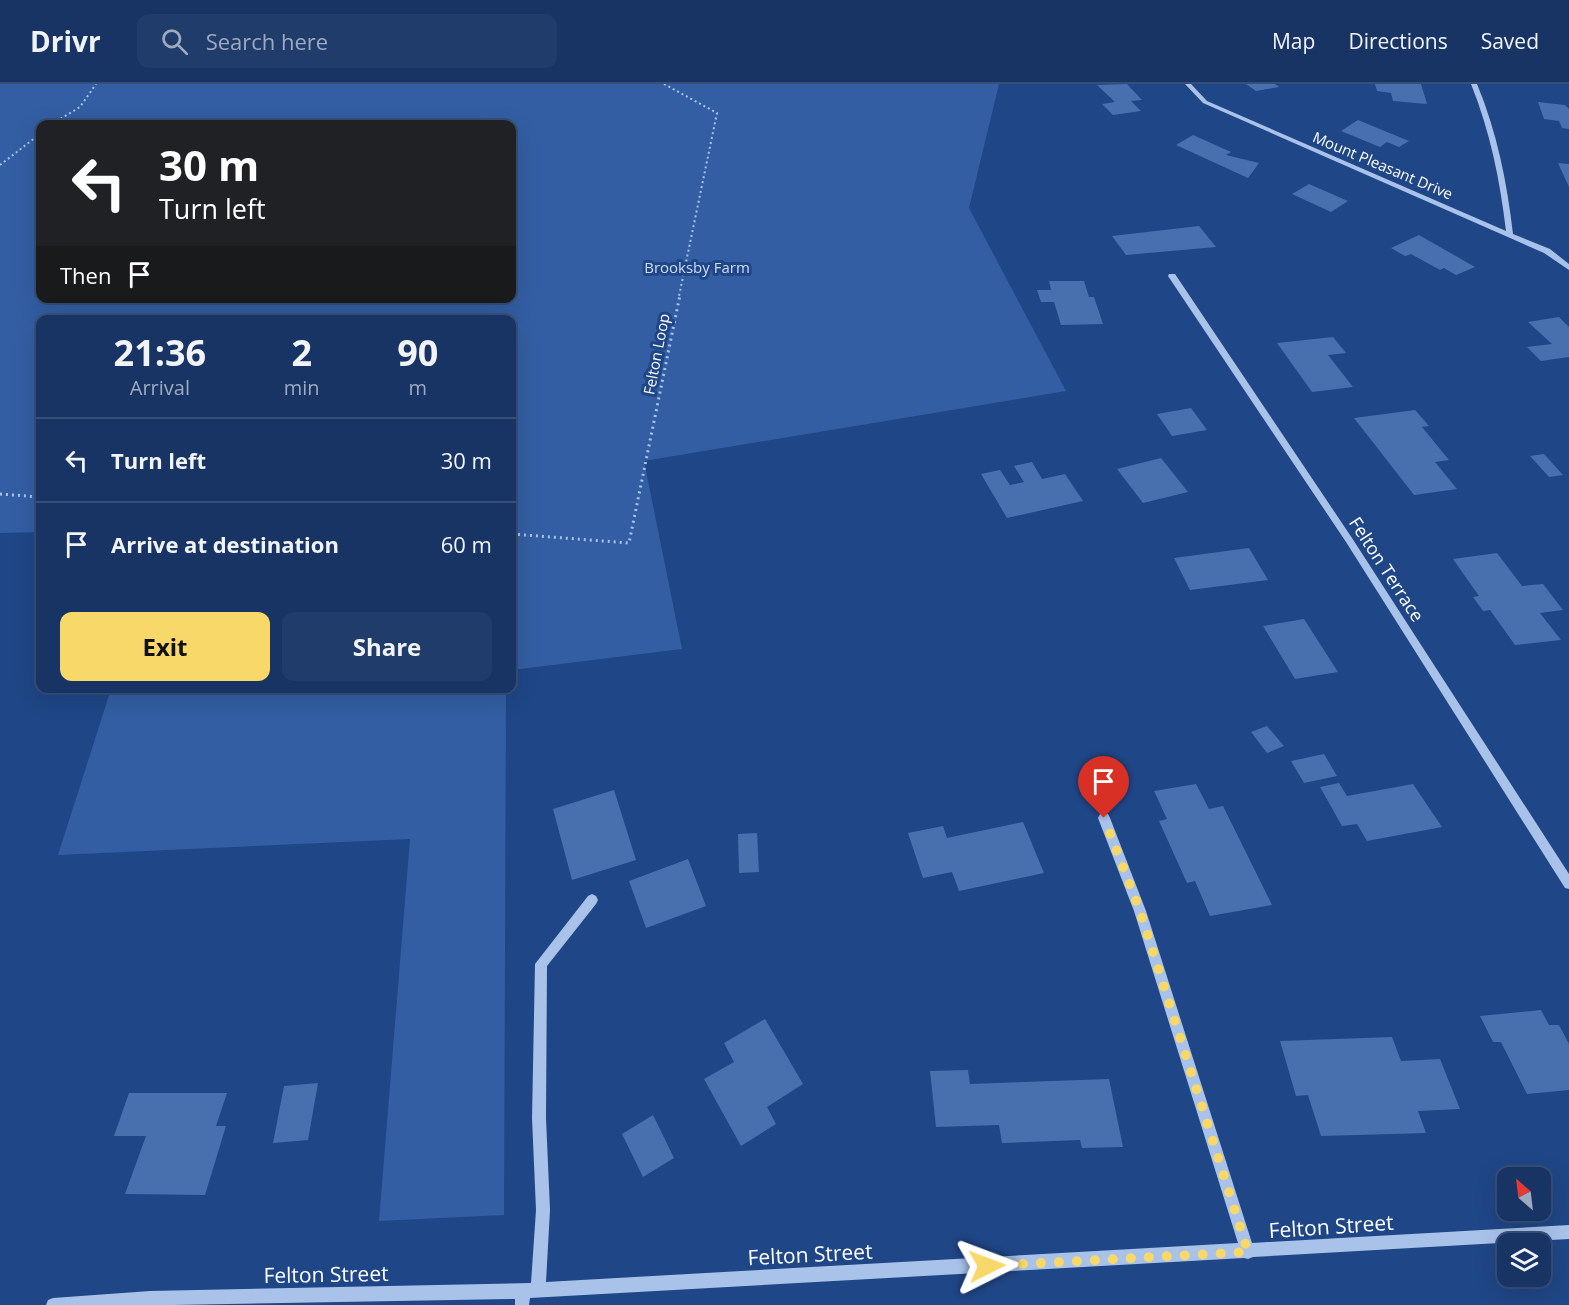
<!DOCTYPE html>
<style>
body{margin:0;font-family:"Open Sans",sans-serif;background:#203c6a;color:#f1f3f6;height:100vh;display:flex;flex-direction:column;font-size:22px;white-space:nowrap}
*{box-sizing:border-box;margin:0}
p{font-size:20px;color:#9eaabf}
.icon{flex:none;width:33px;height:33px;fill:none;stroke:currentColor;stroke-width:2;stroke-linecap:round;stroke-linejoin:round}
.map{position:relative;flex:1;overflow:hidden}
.sheet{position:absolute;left:36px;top:231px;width:480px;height:378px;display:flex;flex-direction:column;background:#173464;border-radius:12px;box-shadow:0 6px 24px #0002,0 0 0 2px #364f78}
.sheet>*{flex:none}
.hud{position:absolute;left:36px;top:36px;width:480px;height:183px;border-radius:12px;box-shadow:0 6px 24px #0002,0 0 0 2px #364f78;background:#202124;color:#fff;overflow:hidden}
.needle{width:39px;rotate:332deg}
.tools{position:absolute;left:1497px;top:1083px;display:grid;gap:12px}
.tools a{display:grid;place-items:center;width:54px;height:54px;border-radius:12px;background:#173464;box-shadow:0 6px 24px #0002,0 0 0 2px #364f78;font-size:30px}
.pin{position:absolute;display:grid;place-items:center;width:51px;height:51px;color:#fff;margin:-62px -26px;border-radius:50% 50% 50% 0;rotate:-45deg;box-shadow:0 0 6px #0007}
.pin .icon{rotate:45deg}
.me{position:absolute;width:66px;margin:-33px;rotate:87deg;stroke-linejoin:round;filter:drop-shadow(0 0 4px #0008)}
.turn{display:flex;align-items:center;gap:21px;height:126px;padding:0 24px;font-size:27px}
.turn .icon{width:78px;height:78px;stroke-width:2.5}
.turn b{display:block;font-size:42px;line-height:51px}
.then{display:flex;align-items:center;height:57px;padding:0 24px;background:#0003;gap:12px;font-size:22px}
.eta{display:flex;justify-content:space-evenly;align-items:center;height:102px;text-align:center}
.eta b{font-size:36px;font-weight:700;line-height:42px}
.primary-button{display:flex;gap:12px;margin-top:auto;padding:12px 24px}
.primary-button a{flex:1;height:69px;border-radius:12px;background:#f8d868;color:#111;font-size:24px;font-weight:700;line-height:69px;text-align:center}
.primary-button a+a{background:#203c6a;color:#f1f3f6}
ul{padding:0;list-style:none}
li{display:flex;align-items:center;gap:18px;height:84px;padding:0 24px;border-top:2px solid #364f78}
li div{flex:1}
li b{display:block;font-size:22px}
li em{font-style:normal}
header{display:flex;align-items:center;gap:36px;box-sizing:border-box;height:84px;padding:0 30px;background:#173464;border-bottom:2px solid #364f78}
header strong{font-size:28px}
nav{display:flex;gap:33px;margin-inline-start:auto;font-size:21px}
.search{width:420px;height:54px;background:#203c6a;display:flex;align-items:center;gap:15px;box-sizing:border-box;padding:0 21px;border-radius:12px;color:#9eaabf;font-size:22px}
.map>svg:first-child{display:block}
</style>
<header>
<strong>Drivr</strong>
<div class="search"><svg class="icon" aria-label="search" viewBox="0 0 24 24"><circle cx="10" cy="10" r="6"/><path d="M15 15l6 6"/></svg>Search here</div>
<nav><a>Map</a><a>Directions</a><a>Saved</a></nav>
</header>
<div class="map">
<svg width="1569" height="1221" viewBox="0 0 1569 1221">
<rect width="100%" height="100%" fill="#1f4686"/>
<path fill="#335ea3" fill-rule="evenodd" d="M0 0H999L969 124 1066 307 644 377 682 565 512 586V236H40V448L0 449ZM40 40H512V214H40Z
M111 605H506L504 1131 379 1137 410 755 58 771Z"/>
<path fill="#4870af" d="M1127 0 1142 16 1131 17 1141 27 1113 31 1102 20 1115 18 1097 1Z
M1246 0H1275L1279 3 1256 7Z
M1375 0H1421L1427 20 1393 17 1391 9 1377 7Z
M1538 18 1565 21 1569 25V45L1562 44 1559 37 1544 35Z
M1358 36 1409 57 1399 63 1387 58 1380 63 1341 47Z
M1193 51 1231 68 1226 71 1259 79 1248 94 1176 61Z
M1558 79 1569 80V103Z
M1309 100 1348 117 1331 128 1292 110Z
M1199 142 1216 163 1126 171 1112 152Z
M1419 151 1475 183 1456 191 1444 184 1440 186 1411 170 1405 172 1391 164Z
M1049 197H1084L1089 213H1094L1103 240 1061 241 1054 218H1041L1037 206H1051Z
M1559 233 1569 243V273L1541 277 1527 263 1552 260 1528 238Z
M1333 253 1346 269 1328 271 1353 303 1312 308 1277 259Z
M1191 324 1207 346 1172 352 1157 330Z
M1415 326 1429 342 1422 343 1449 376 1435 378 1457 405 1414 411 1354 334Z
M1544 370 1563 391 1549 393 1530 372Z
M1161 374 1188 408 1143 419 1117 385Z
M1032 378 1042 395 1065 390 1083 417 1007 434 981 390 1000 386 1010 401 1024 398 1014 382Z
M1249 464 1268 496 1190 506 1174 474Z
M1497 469 1522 502 1543 500 1563 526 1540 529 1561 556 1515 561 1490 526 1483 527 1473 513 1479 512 1453 475Z
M1304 535 1338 588 1295 595 1263 542Z
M1267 642 1284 662 1267 669 1251 648Z
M1324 670 1337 692 1304 699 1291 677Z
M1339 699 1347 712 1413 700 1442 743 1367 757 1357 740 1342 742 1320 703Z
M1196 700 1209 725 1223 722 1272 821 1210 832 1195 797 1187 799 1159 737 1167 735 1154 707Z
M614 706 636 776 572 796 553 725Z
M1023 738 1044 789 959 807 952 788 923 794 908 749 943 742 947 754Z
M757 749 759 788 739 789 738 750Z
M688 775 706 822 646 844 629 797Z
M1541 926 1549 941H1559L1569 960V1006L1527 1010 1501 958H1493L1480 932Z
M765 935 803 1000 767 1023 776 1040 741 1062 704 995 734 978 724 959Z
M1392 953 1401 977 1440 975 1460 1025 1418 1027 1426 1049 1321 1052 1308 1011 1296 1012 1280 957Z
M968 986 970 1000 1109 995 1123 1063 1082 1064 1080 1056 1002 1059 999 1041 936 1043 930 987Z
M318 999 308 1056 273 1059 284 1002Z
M129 1009H227L216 1042H226L205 1111 125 1110 146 1052H114Z
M653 1031 674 1074 643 1093 622 1050Z"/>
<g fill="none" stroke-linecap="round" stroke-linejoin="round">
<path stroke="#a8c2ea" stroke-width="2" stroke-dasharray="2 3" stroke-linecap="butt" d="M664 0 717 29 679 212
M52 40 80 23 96 0
M0 81 40 50"/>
<path stroke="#a8c2ea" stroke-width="3" stroke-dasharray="2 4" stroke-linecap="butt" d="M0 410 40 413
M512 450 629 459 680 211"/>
<path fill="#a8c2ea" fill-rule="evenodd" d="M1185 0H1191L1207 17 1506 147C1500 96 1490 47 1471 0H1477C1497 48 1507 98 1513 150L1550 165 1569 180V186L1544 169 1203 19Z
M1169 190H1175L1352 454 1569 790V805L1565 804 1346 458 1168 192Z
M1104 729 1108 730 1110 734 1146 827 1252 1159 1569 1141V1155L1253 1173 1248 1175 1244 1174 530 1214 529 1221H515V1215L173 1221H46L48 1216 53 1214 150 1207 531 1199 536 1126 532 1034 535 880 588 812 592 810 596 812 598 816 596 820 547 882 546 1034 550 1126 546 1198 1238 1159 1134 827 1098 734 1100 730Z"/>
</g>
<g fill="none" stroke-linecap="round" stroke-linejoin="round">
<path stroke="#f8d868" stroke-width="10" stroke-dasharray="0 18" d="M987 1182 1248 1168 1140 827 1104 734"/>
</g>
<g text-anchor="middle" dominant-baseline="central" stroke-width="6" stroke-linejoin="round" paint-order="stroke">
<g font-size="15" fill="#fff" stroke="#1f4686">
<text transform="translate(1383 81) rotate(23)">Mount Pleasant Drive</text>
<text transform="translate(656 270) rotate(-79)">Felton Loop</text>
</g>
<g font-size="15" fill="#cdddf7" stroke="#1f4686">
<text x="697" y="183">Brooksby Farm</text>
</g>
<g font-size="18" fill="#fff" stroke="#1f4686">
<text transform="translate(1387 485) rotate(57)">Felton Terrace</text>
</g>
<g font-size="21" fill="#fff" stroke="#1f4686">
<text transform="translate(1331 1142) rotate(-4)">Felton Street</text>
<text transform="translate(810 1170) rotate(-3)">Felton Street</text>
<text transform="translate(326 1190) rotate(-1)">Felton Street</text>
</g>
</g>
</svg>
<div class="tools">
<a><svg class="needle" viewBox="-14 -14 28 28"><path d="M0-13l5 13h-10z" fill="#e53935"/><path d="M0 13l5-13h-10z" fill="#9eaabf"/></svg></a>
<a><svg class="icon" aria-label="layers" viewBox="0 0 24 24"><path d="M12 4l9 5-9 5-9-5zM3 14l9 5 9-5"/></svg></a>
</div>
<div class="pin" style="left:1104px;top:734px;background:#d93025"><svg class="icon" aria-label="arrive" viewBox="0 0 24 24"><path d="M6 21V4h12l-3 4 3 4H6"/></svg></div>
<svg class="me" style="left:987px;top:1182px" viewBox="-20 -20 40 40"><path d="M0-17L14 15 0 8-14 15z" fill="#f8d868" stroke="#fff" stroke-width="4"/></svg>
<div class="hud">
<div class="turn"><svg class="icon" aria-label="left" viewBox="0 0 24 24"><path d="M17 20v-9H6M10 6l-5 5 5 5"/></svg><div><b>30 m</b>Turn left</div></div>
<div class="then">Then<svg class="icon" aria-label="arrive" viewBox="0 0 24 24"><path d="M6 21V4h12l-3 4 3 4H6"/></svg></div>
</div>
<section class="sheet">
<div class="eta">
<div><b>21:36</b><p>Arrival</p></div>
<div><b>2</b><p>min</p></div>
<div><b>90</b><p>m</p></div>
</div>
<ul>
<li><svg class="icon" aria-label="left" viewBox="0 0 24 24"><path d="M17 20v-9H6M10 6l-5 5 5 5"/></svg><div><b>Turn left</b></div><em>30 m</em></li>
<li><svg class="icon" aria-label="arrive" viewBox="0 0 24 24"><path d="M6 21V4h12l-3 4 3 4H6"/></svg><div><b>Arrive at destination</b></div><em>60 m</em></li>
</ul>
<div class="primary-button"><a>Exit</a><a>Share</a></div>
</section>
</div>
